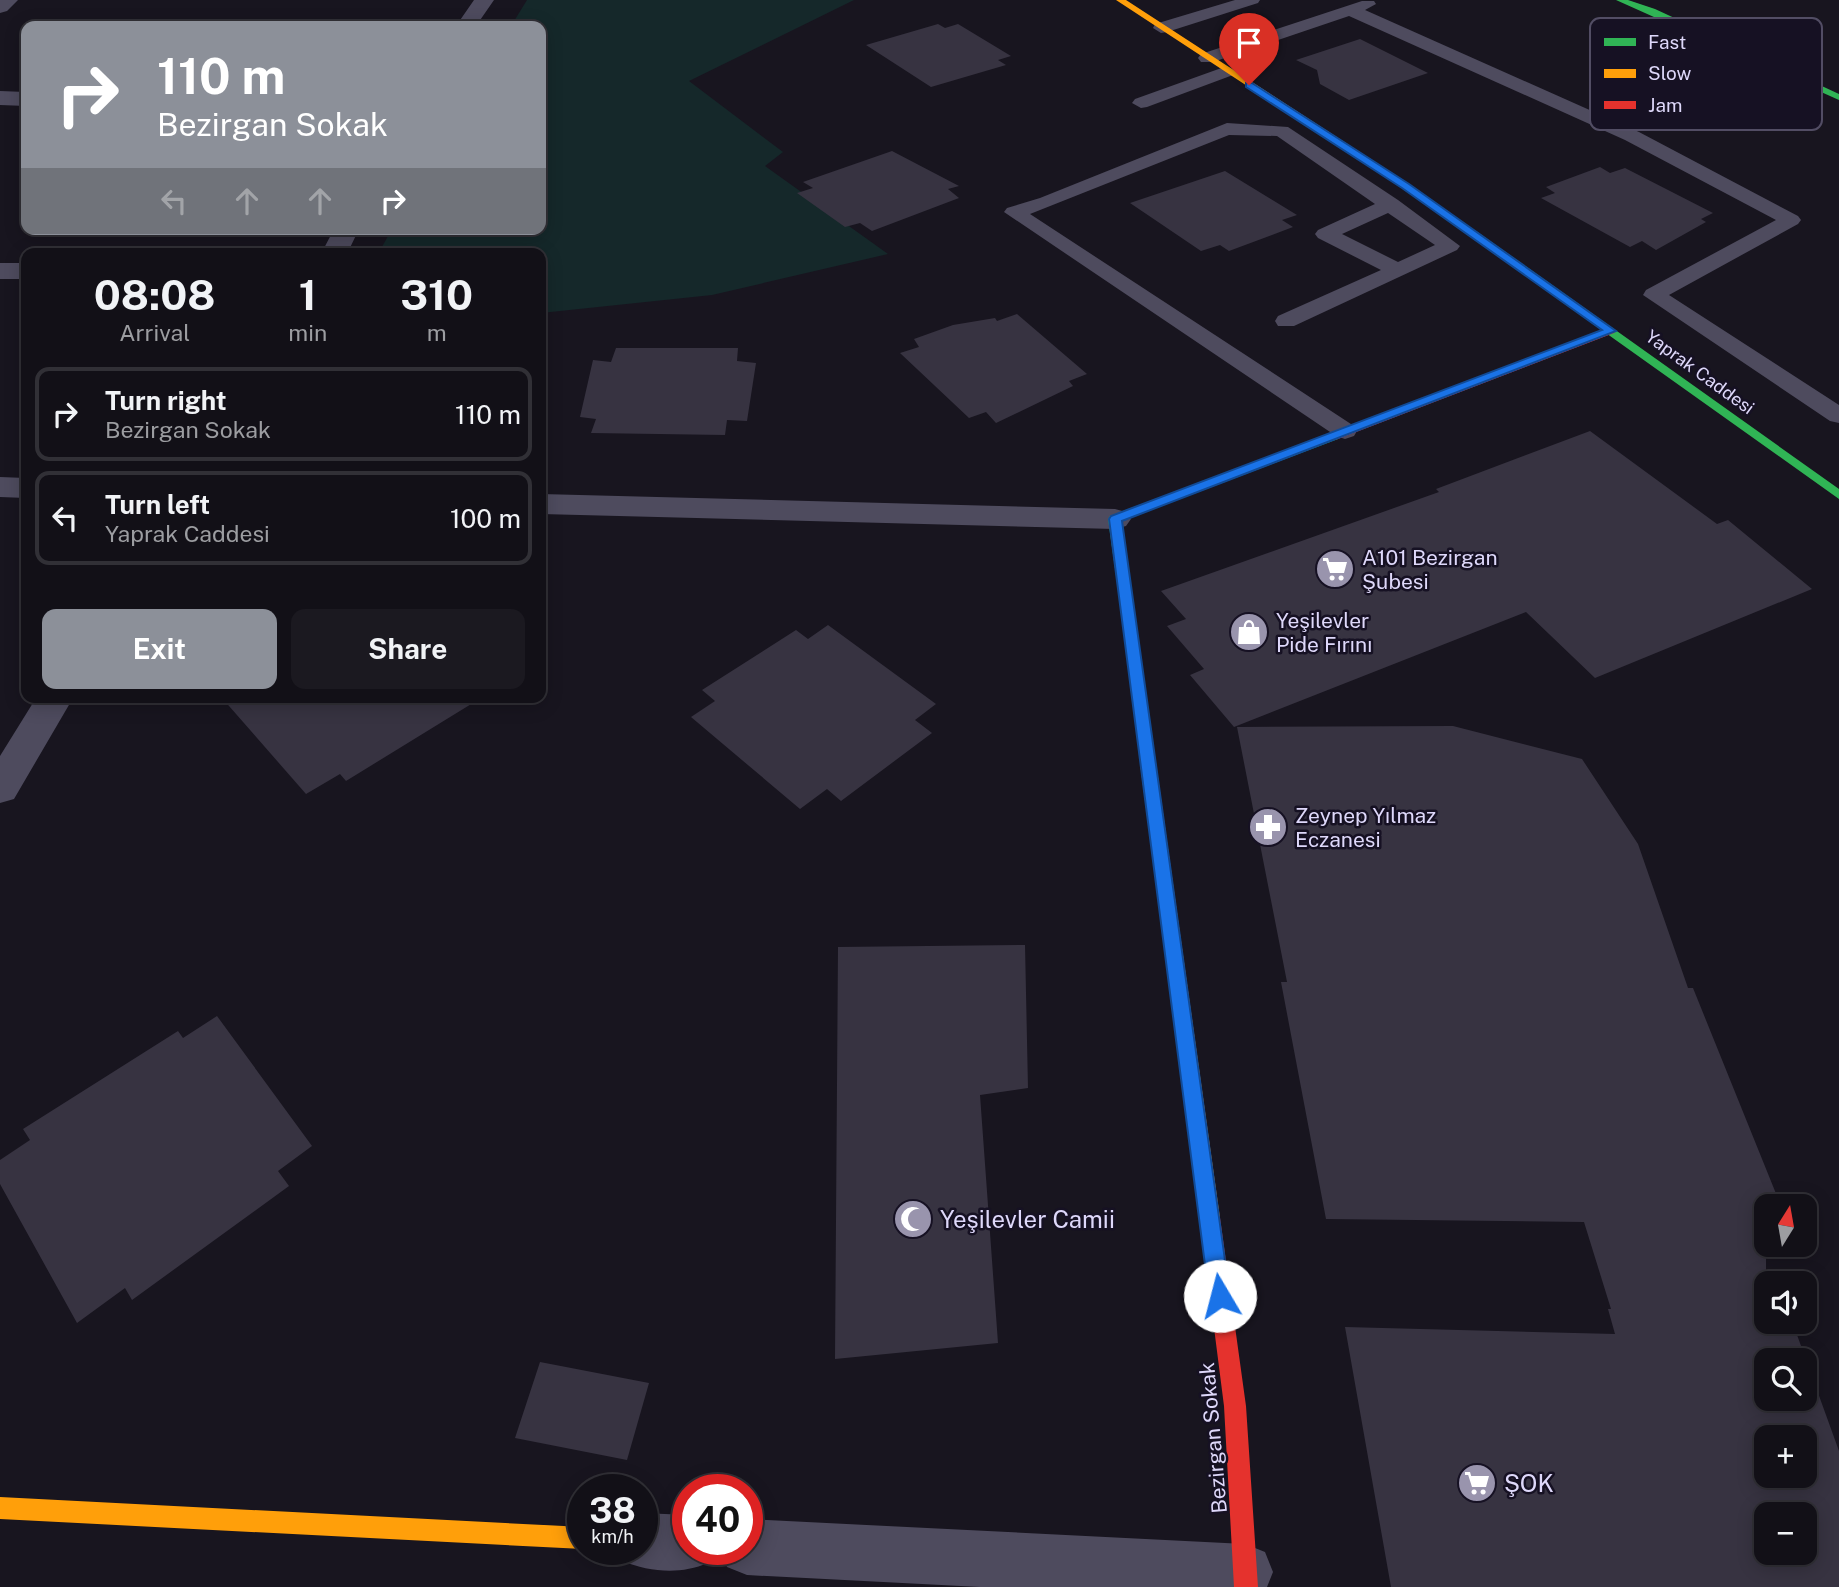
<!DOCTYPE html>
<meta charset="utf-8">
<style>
body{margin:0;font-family:"Public Sans",sans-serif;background:#1b1920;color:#f1f3f6;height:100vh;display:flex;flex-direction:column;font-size:26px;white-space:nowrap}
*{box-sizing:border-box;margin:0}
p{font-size:23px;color:#9c9da1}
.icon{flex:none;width:38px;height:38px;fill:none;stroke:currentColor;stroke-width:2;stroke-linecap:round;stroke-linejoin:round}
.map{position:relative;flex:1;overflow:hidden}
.panel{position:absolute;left:21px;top:248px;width:525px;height:455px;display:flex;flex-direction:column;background:#121017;border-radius:14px;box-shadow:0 4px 18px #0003,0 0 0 2px #313036}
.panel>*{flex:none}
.top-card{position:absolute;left:21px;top:21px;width:525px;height:214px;border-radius:14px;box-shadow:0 4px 18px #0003,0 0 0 2px #313036;background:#8c9099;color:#fff;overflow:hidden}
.needle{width:46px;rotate:11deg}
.tools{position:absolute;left:1754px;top:1194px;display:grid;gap:14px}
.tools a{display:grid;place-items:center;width:63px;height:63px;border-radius:14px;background:#121017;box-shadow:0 4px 18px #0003,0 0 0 2px #313036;font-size:35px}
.speed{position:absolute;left:567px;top:1474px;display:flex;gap:14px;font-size:35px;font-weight:700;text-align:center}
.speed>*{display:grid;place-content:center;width:91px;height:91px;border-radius:50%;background:#121017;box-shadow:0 4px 18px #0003,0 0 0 2px #313036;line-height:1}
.speed small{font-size:18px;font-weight:400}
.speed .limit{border:10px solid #d22;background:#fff;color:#111}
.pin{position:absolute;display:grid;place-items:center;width:60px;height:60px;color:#fff;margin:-72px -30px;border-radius:50% 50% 50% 0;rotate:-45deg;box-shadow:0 0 7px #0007}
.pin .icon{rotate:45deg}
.me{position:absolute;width:77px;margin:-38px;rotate:352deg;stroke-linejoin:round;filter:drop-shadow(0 0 5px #0008)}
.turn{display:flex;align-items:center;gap:24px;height:147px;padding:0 21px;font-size:32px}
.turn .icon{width:91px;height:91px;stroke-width:2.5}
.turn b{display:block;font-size:49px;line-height:60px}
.lanes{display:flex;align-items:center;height:66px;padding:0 21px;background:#0003;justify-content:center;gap:35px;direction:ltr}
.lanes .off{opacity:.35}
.eta{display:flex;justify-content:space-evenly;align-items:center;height:119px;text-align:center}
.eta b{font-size:42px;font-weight:700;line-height:49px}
.button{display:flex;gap:14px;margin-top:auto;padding:14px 21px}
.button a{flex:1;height:80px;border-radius:14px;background:#8c9099;color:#fff;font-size:28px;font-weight:700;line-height:80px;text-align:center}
.button a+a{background:#1b1920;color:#f1f3f6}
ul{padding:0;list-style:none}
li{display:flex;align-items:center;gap:21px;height:94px;margin:0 14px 10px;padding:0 7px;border:4px solid #313036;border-radius:14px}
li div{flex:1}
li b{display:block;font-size:26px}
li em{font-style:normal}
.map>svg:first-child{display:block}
</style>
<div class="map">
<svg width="1839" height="1587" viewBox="0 0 1839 1587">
<rect width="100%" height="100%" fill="#18151f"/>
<path fill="#15282a" d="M527 0H854L689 81 783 152 765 166 888 254 712 295 541 313V254H378L392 229H541V26H511Z"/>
<path fill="#373341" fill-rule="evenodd" d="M938 24 945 28 958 24 1011 56 998 60 1006 65 931 87 866 45Z
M1360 39 1428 73 1349 100 1320 84 1317 70 1296 60Z
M892 151 959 186 948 189 959 198 872 231 860 223 845 227 797 193 813 188 803 182Z
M1600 167 1610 173 1625 168 1713 213 1701 219 1706 222 1656 250 1642 241 1630 247 1541 198 1555 193 1546 187Z
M1225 171 1297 215 1282 220 1293 227 1229 251 1220 245 1201 251 1130 203Z
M1017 314 1087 374 1069 381 1073 386 996 423 986 412 969 418 900 353 919 347 914 339 953 325 995 318 997 321Z
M616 348H738L737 361 756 363 747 421 727 420 725 435 591 433 596 419 580 417 593 360 611 362Z
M1590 431 1717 524 1728 520 1812 589 1595 678 1526 612 1234 727 1190 675 1204 669 1167 626 1186 619 1161 591 1439 492 1436 489Z
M828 625 936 704 915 720 932 733 841 801 827 789 800 809 691 717 715 701 702 690 796 630 808 639Z
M222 698H481L346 781 340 774 306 794Z
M1453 726 1582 759 1638 844 1688 988H1693L1781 1206H1766V1321H1792L1839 1451V1587H1391L1345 1327 1615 1334 1608 1309H1611L1584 1222 1326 1219 1281 982H1287L1237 727ZM1766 1360H1804V1398H1766ZM1766 1437H1804V1475H1766ZM1766 1514H1804V1552H1766Z
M1025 945 1028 1088 980 1095 998 1343 835 1359 838 947Z
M217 1016 312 1146 278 1171 289 1186 132 1300 125 1288 77 1323 0 1184V1160L30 1140 23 1129 178 1031 183 1038Z
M540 1362 649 1383 627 1460 515 1438Z"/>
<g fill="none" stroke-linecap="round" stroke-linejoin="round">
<path fill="#4e4b5e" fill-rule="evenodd" d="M1235 0H1260L1258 3 1167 32 1161 33 1153 28 1155 24Z
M1362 1H1374L1376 4 1365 10 1639 132 1798 216 1801 220 1798 224 1669 295 1839 405V423L1830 421 1643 295 1646 290 1776 220 1625 140 1349 16 1213 62H1201L1198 58 1201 54Z
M1227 66 1236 71 1233 75 1147 107 1141 108 1132 103 1135 99Z
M1227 123 1288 127 1398 200 1460 246 1457 250 1294 326H1278L1275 321 1278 316 1381 270 1318 238 1315 234 1318 230 1375 204 1277 136 1229 135 1030 214 1354 426 1357 431 1354 436 1345 439 1336 436 1004 212 1007 208 1040 198ZM1388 213 1435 245 1398 262 1342 234Z"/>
<path fill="#4e4b5e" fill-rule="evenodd" d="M0 0H18L7 11 0 13Z
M474 0H494L476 26H456Z
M0 91 26 92V106L0 105Z
M334 229H359L347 254H321Z
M0 263H26V279H0Z
M0 477 26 478V498L0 497Z
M541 494 1115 509 1126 512 1131 519 1126 526 1115 529 541 514Z
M36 698H73L14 799 0 803V756Z
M642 1513 688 1515V1549H714L708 1563C680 1575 650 1572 622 1561L617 1549H642Z
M747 1519 1245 1544 1265 1552 1273 1572 1267 1587H980L747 1575 727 1567 720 1549H747Z"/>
<path fill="#30b455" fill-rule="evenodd" d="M1616 0H1628L1655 9 1839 94V100Z
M1468 231H1476L1839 489V499L1468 235Z
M1334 432 1340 436 1338 439 1122 521 1156 763 1148 769 1143 767 1108 519 1110 516Z"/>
<path fill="#ff9f0a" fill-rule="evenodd" d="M1116 0H1126L1409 184 1477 233 1468 235 1403 188Z
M1148 757 1156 763 1220 1218 1217 1225 1210 1228 1203 1225 1200 1218 1140 763Z
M0 1497 583 1527V1549H585H583L0 1519Z"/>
<path fill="#e5322d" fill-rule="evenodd" d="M1610 328 1616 331 1614 333 1338 439 1334 440 1328 436Z
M1210 1208 1217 1211 1220 1218 1246 1406 1258 1587H1234L1224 1406 1200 1218 1203 1211Z"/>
</g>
<path fill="#1a73e8" stroke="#114b97" stroke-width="2" d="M1246 83H1252L1409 184 1616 331 1122 521 1230 1296 1227 1303 1220 1306 1212 1303 1209 1296 1109 519 1111 516 1602 330 1402 188 1246 87Z"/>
<defs>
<symbol id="supermarket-disc" viewBox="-11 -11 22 22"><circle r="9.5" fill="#9994ad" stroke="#161123"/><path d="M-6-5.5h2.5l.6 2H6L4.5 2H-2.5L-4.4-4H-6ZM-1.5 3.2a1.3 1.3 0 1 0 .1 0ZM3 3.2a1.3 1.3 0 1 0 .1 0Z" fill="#fff"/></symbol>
<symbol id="shop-disc" viewBox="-11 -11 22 22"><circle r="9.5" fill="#9994ad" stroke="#161123"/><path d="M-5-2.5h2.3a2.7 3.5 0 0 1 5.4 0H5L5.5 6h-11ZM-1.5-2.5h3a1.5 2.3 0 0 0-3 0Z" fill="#fff"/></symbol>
<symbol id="pharmacy-disc" viewBox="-11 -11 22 22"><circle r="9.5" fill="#9994ad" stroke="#161123"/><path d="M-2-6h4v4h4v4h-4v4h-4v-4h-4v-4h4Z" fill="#fff"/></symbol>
<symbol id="mosque-disc" viewBox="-11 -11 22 22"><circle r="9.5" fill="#9994ad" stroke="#161123"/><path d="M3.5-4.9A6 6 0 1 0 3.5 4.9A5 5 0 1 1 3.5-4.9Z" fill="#fff"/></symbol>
</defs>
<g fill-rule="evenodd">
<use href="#supermarket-disc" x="1313" y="547" width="44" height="44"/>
<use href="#shop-disc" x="1227" y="610" width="44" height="44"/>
<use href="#pharmacy-disc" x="1246" y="805" width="44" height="44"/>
<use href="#mosque-disc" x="891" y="1197" width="44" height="44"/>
<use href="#supermarket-disc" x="1455" y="1461" width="44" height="44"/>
</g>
<g text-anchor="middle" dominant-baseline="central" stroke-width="5" stroke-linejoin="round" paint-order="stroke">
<g font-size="18" fill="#ded8fa" stroke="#161123">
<text transform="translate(1700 372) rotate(36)">Yaprak Caddesi</text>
</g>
<g font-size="21" fill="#ded8fa" stroke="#161123" text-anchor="start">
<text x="1362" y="557">A101 Bezirgan<tspan x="1362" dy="24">Şubesi</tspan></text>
<text x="1276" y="620">Yeşilevler<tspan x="1276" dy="24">Pide Fırını</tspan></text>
<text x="1295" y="815">Zeynep Yılmaz<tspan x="1295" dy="24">Eczanesi</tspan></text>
</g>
<g font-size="21" fill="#ded8fa" stroke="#161123">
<text transform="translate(1213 1438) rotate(-95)">Bezirgan Sokak</text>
</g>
<g font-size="24" fill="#ded8fa" stroke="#161123" text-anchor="start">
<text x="940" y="1219">Yeşilevler Camii</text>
<text x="1504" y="1483">ŞOK</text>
</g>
</g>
<rect x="1590" y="18" width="232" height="112" rx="10" fill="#161123" stroke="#524d64" stroke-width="2"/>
<rect x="1604" y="38" width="32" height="8" fill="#30b455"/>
<rect x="1604" y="69" width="32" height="9" fill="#ff9f0a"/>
<rect x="1604" y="101" width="32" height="8" fill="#e5322d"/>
<g font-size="19" fill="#ded8fa">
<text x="1648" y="49">Fast</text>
<text x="1648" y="80">Slow</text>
<text x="1648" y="112">Jam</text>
</g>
</svg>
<div class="tools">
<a><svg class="needle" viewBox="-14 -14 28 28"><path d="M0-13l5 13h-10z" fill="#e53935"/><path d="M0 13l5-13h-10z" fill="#9c9da1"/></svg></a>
<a><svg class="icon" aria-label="sound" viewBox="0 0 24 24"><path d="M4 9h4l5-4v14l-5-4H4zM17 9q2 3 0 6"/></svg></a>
<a><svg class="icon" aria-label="search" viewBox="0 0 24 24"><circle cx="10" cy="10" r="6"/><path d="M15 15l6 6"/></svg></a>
<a>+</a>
<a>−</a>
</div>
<div class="speed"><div>38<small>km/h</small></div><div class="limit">40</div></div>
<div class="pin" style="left:1249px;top:85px;background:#d93025"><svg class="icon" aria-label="arrive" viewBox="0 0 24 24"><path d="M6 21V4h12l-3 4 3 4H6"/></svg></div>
<svg class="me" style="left:1220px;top:1296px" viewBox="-20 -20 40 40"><circle r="19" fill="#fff"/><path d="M0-13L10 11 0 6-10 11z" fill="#1a73e8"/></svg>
<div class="top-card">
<div class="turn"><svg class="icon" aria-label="right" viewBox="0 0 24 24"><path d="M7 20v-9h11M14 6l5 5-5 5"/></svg><div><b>110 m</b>Bezirgan Sokak</div></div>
<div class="lanes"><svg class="icon off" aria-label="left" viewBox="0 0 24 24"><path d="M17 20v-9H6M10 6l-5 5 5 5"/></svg><svg class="icon off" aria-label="ahead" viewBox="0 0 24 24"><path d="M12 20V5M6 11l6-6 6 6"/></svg><svg class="icon off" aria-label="ahead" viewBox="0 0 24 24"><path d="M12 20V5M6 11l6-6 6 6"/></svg><svg class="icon" aria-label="right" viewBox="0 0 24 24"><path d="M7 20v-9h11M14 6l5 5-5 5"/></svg></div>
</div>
<section class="panel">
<div class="eta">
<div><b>08:08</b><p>Arrival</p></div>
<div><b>1</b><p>min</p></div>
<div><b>310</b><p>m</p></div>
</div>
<ul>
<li><svg class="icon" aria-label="right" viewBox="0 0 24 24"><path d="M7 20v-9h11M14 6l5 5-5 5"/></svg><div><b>Turn right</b><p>Bezirgan Sokak</p></div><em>110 m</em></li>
<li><svg class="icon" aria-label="left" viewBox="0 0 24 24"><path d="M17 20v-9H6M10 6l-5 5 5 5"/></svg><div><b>Turn left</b><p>Yaprak Caddesi</p></div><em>100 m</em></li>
</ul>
<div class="button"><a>Exit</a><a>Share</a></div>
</section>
</div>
